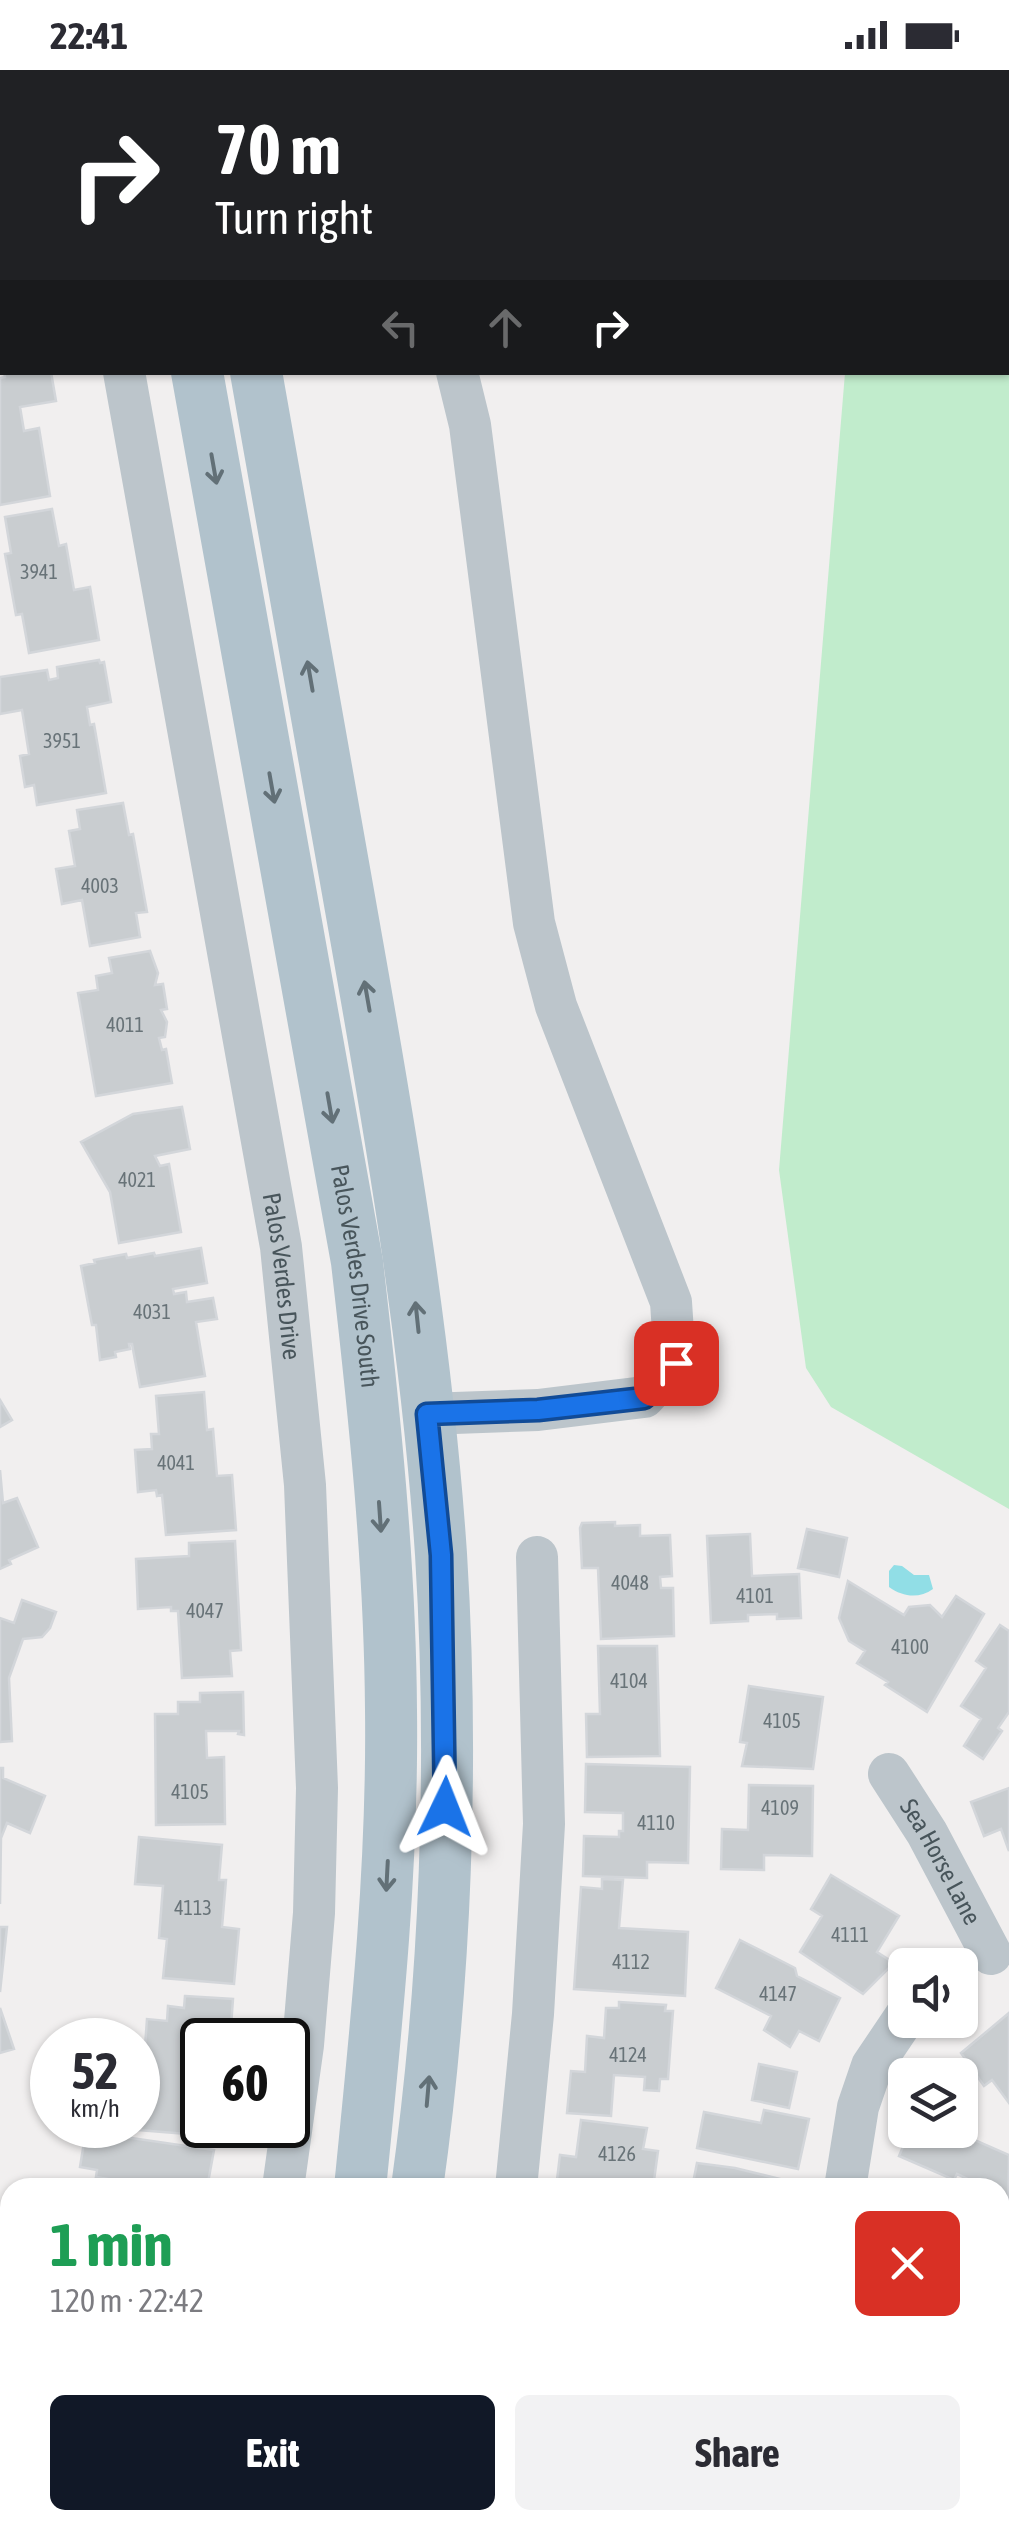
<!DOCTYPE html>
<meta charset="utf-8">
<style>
body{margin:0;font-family:"Asap Condensed",sans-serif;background:#f2f2f3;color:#2b2b33;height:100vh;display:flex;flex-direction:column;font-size:38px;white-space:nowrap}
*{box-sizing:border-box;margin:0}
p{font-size:32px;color:#7c7c81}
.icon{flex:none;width:55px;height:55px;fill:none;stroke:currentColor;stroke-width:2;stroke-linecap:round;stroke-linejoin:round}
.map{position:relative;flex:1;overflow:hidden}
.panel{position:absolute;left:0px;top:2108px;width:1010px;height:352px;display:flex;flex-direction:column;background:#fff;border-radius:30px 30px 0 0;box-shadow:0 2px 8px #0004}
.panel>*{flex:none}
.banner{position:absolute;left:0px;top:0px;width:1010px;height:305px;box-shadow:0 2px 8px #0004;background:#202124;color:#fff;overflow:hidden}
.controls{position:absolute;left:888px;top:1878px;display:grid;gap:20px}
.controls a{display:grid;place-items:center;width:90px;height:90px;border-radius:15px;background:#fff;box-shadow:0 2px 8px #0004;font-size:50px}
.speed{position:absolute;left:30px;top:1948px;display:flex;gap:20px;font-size:50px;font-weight:700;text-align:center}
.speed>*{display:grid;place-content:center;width:130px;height:130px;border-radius:50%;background:#fff;box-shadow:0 2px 8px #0004;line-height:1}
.speed small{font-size:25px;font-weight:400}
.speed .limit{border:5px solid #111;border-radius:15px;background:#fff;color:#111}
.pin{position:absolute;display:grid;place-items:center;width:85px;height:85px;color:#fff;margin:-42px;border-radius:20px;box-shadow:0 5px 15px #0006}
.me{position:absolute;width:110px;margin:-55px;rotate:2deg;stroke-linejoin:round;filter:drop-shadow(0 0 8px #0008)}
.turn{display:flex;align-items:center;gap:35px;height:210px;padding:0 50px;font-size:45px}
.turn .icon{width:130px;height:130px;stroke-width:2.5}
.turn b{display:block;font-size:70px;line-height:85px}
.lanes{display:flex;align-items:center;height:95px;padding:0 50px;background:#0003;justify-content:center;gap:50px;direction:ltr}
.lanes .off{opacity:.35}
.round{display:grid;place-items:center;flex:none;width:105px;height:105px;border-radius:15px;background:#f2f2f3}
.overview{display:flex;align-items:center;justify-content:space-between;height:170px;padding:0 50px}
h1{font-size:60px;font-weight:700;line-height:75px;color:#1e9e55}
.primary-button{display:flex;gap:20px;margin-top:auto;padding:20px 50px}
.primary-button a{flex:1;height:115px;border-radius:15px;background:#111827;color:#fff;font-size:40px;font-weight:700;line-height:115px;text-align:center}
.primary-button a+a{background:#f2f2f3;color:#2b2b33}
.status{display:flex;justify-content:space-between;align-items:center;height:70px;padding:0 50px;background:#fff;direction:ltr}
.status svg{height:28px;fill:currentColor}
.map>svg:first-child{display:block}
</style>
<div class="status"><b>22:41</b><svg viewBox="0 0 49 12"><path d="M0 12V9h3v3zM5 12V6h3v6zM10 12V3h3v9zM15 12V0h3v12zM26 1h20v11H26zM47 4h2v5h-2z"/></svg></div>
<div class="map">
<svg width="1009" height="2459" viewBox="0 0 1009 2459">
<rect width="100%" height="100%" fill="#f1efef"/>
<path fill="#c1eccc" d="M870 0H1009V1439L831 1337 806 1298 779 1100 845 303 1008 302V2H869Z"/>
<path fill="#91dee6" d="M894 1495 902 1496 914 1505H929L933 1519C919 1529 903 1527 889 1517V1501Z"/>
<path fill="#c9cdd0" stroke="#d3d6da" stroke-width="2.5" d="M0 142H2L0 279Z
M4 302H51L56 331 20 337 24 361 39 358 50 426 0 435V308L5 307Z
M52 439 59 476 66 474 74 520 90 517 99 570 29 583 22 544 16 545 5 484 11 483 5 447Z
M99 590 100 593 104 592 111 632 87 637 90 655 94 654 106 723 37 735 34 715 25 717 20 686 29 684 22 640 0 644V607L47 600 49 610 58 608 57 597Z
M123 733 129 765 133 764 147 842 136 843 140 867 90 876 82 830 62 834 56 799 75 796 69 761 80 759 77 740Z
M150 881 158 903 155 915 163 914 167 939 161 940 167 952 165 967 159 968 162 980 166 979 172 1013 96 1026 78 923 98 920 96 906 112 903 109 888Z
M182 1037 190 1079 155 1086 160 1096 169 1094 181 1162 119 1173 110 1122 81 1072 133 1044Z
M201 1178 207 1213 173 1219 174 1224 186 1222 187 1232 213 1228 217 1249 196 1252 205 1306 140 1317 132 1274H129L130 1279 115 1282 116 1287 100 1290 96 1255H92L81 1196 95 1193 94 1190 126 1184 127 1188 154 1183 155 1186Z
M204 1322 207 1360 213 1359 217 1406 232 1405 236 1460 166 1465 162 1425 157 1426 156 1420 138 1422 135 1380 152 1379 151 1364H159L156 1326Z
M0 1330 12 1350 0 1357Z
M0 1400 3 1433 17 1428 38 1477 9 1490 11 1494 0 1499Z
M615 1452V1456L640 1455V1466L670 1465 672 1506 660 1507 661 1518H673L674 1566 601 1569 598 1498H582L580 1458 582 1453Z
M807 1459 847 1468 839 1507 798 1498Z
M750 1464 752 1506 799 1504 801 1548 777 1549V1544L748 1545V1551L711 1553 707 1466Z
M235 1471 241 1580 230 1581 232 1606 182 1608 178 1541H171V1537L138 1539 136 1489 189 1486V1473Z
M848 1511 904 1545 909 1537 930 1535 942 1547 956 1526 984 1544 927 1642 885 1615 888 1612 857 1593 865 1581 849 1571 839 1548Z
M22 1530 56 1542 50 1558 42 1567 23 1569 9 1608 12 1671 0 1672V1548L14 1553Z
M1000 1555 1009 1561V1642L998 1658 1002 1661 983 1689 964 1676 981 1649 961 1636 986 1598 976 1591Z
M598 1576H657L660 1686 587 1687 586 1644H600Z
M749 1616 823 1627 813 1699 742 1696 747 1673 740 1672Z
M243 1622 244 1665 238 1664 239 1661H206L207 1688 224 1687 225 1754 156 1755 155 1644H178V1632H200V1623Z
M586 1694 690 1697 688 1793 647 1792V1808L583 1806 584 1766 619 1767V1761H623V1743L585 1742Z
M0 1698H3V1708L45 1726 30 1763 7 1753 1 1768 0 1834Z
M749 1715 813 1716 812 1786 764 1785V1800L721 1799 722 1759 748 1760Z
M1009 1718V1781L1001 1759 984 1766 971 1732Z
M139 1767 222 1775 219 1810H226L222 1857 239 1859 234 1914 163 1908 167 1869 159 1868 163 1816 135 1814Z
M831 1805 899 1846 877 1882 894 1893 863 1924 800 1882 822 1846 811 1839Z
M602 1809 623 1810 619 1858 688 1862 685 1926 574 1919 581 1817 602 1819Z
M0 1857H7L0 1922Z
M740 1870 795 1898 797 1906 840 1928 819 1971 799 1961 790 1977 764 1960 771 1946 716 1918Z
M185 1926 233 1929 230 1970H202L198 2065 139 2060 147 1949 167 1951 168 1936 184 1938Z
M619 1932 666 1935 665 1941H673L668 2009H660L659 2021 644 2020 645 2007 614 2005 611 2046 567 2043 571 2001 585 2002 587 1966 604 1968 606 1938H619Z
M0 1938 14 1979 0 1983Z
M1009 1943V2033L992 2010 984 2016 961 1983Z
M759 1994 797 2002 789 2038 752 2030Z
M764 2040 809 2049 798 2099 697 2078 704 2042 761 2053Z
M581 2050 647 2058 643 2079 658 2081 653 2118H556L560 2085 576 2087Z
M910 2060H952L1009 2085 1008 2158 1000 2155V2118H971L974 2112 957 2104 954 2110 899 2086Z
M104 2064 214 2080 207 2118H114L115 2110 96 2107 97 2100 80 2097 85 2066 103 2069Z
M697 2093 735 2098 792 2112V2118H692Z
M1000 2168 1008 2169 1001 2245H1000Z
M9 2428 10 2450H128L126 2459H0Z
M492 2450H597L595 2459H490Z
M633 2450H749L747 2459H631Z
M846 2450H888L887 2459H845Z
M899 2450H968L967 2459H898Z"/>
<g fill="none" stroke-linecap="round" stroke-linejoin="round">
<g stroke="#bcc5cb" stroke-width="42">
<path d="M70 0V2"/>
<path d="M413 2V0"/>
<path id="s1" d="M124 302 281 1177 305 1415 317 1718 314 1843 303 1975 283 2118"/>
<path d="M427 1344 538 1340 644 1327 675 1293 671 1232 556 936 534 853 470 355 457 302"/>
<path id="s2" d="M889 1704 927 1763 991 1884"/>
<path d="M516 2118 533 1944 544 1754 537 1487"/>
<path d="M845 2118 858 2037 872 1996 905 1947"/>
<path d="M215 2459 217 2450"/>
<path d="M452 2459 454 2450"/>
<path d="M810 2459 811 2450"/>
</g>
<g stroke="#b1c2cc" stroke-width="52">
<path d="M142 0V2"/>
<path d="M202 0V2"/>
<path id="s3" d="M197 302 357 1192C374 1340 390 1491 391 1640 393 1800 376 1959 360 2118"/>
<path d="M256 302C289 493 324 683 357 873 393 1076 427 1278 441 1484 454 1692 446 1911 417 2118"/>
<path d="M285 2459 288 2450"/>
<path d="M350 2459 352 2450"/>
</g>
</g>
<defs><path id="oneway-shaft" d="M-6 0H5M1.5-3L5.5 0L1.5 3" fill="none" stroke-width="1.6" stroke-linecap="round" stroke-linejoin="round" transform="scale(2.5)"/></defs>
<g stroke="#627077">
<use href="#oneway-shaft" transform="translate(214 399) rotate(80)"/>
<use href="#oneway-shaft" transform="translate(310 606) rotate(-100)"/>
<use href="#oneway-shaft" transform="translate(272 718) rotate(80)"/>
<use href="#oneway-shaft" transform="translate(367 926) rotate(-100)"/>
<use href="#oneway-shaft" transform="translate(330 1038) rotate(80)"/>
<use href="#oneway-shaft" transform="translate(417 1247) rotate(-96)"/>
<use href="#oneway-shaft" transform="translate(380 1447) rotate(86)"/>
<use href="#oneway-shaft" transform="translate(387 1806) rotate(93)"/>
<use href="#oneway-shaft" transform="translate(428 2021) rotate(-85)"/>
</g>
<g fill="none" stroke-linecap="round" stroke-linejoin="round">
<defs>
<path id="route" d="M445 1737 441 1485 427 1344 538 1340 644 1328 676 1293"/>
</defs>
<use href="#route" stroke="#114b97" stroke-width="25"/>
<use href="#route" stroke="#1a73e8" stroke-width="18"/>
</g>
<g text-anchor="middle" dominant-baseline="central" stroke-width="8" stroke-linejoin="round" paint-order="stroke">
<g font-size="20" fill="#687378">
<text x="39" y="501">3941</text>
<text x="62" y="670">3951</text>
<text x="100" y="815">4003</text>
<text x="125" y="954">4011</text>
<text x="137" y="1109">4021</text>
<text x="152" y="1241">4031</text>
<text x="176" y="1392">4041</text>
<text x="630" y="1512">4048</text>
<text x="755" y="1525">4101</text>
<text x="205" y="1540">4047</text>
<text x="910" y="1576">4100</text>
<text x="629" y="1610">4104</text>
<text x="782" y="1650">4105</text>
<text x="190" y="1721">4105</text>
<text x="780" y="1737">4109</text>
<text x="656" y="1752">4110</text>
<text x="193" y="1837">4113</text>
<text x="850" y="1864">4111</text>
<text x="631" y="1891">4112</text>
<text x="778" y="1923">4147</text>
<text x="628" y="1984">4124</text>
<text x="617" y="2083">4126</text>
</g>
<g font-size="25" fill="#48555b" stroke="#fff">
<text stroke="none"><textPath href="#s1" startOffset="918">Palos Verdes Drive</textPath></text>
<text stroke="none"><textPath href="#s3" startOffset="918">Palos Verdes Drive South</textPath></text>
<text stroke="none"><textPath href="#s2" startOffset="102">Sea Horse Lane</textPath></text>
</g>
</g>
</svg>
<div class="controls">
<a><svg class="icon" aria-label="sound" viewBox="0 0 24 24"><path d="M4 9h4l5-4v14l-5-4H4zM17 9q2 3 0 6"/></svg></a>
<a><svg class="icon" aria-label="layers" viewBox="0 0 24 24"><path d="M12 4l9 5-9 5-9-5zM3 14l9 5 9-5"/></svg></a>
</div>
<div class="speed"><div>52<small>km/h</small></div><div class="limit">60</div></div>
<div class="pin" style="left:676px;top:1293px;background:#d93025"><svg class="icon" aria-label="arrive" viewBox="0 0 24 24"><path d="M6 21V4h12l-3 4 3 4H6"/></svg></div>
<svg class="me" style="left:445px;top:1737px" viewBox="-20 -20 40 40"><path d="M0-17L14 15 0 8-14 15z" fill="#1a73e8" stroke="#fff" stroke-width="4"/></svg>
<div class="banner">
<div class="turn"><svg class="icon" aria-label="right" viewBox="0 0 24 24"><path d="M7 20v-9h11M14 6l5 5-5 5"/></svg><div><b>70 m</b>Turn right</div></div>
<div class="lanes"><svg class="icon off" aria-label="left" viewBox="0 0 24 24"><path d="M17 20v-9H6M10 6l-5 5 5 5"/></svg><svg class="icon off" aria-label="ahead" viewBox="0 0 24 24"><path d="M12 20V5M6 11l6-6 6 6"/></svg><svg class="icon" aria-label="right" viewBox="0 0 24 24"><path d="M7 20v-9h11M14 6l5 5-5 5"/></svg></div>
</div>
<section class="panel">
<div class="overview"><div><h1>1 min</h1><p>120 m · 22:42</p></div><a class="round" style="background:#d93025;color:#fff"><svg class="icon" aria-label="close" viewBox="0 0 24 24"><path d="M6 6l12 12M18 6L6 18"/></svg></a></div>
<div class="primary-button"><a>Exit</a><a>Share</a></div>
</section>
</div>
